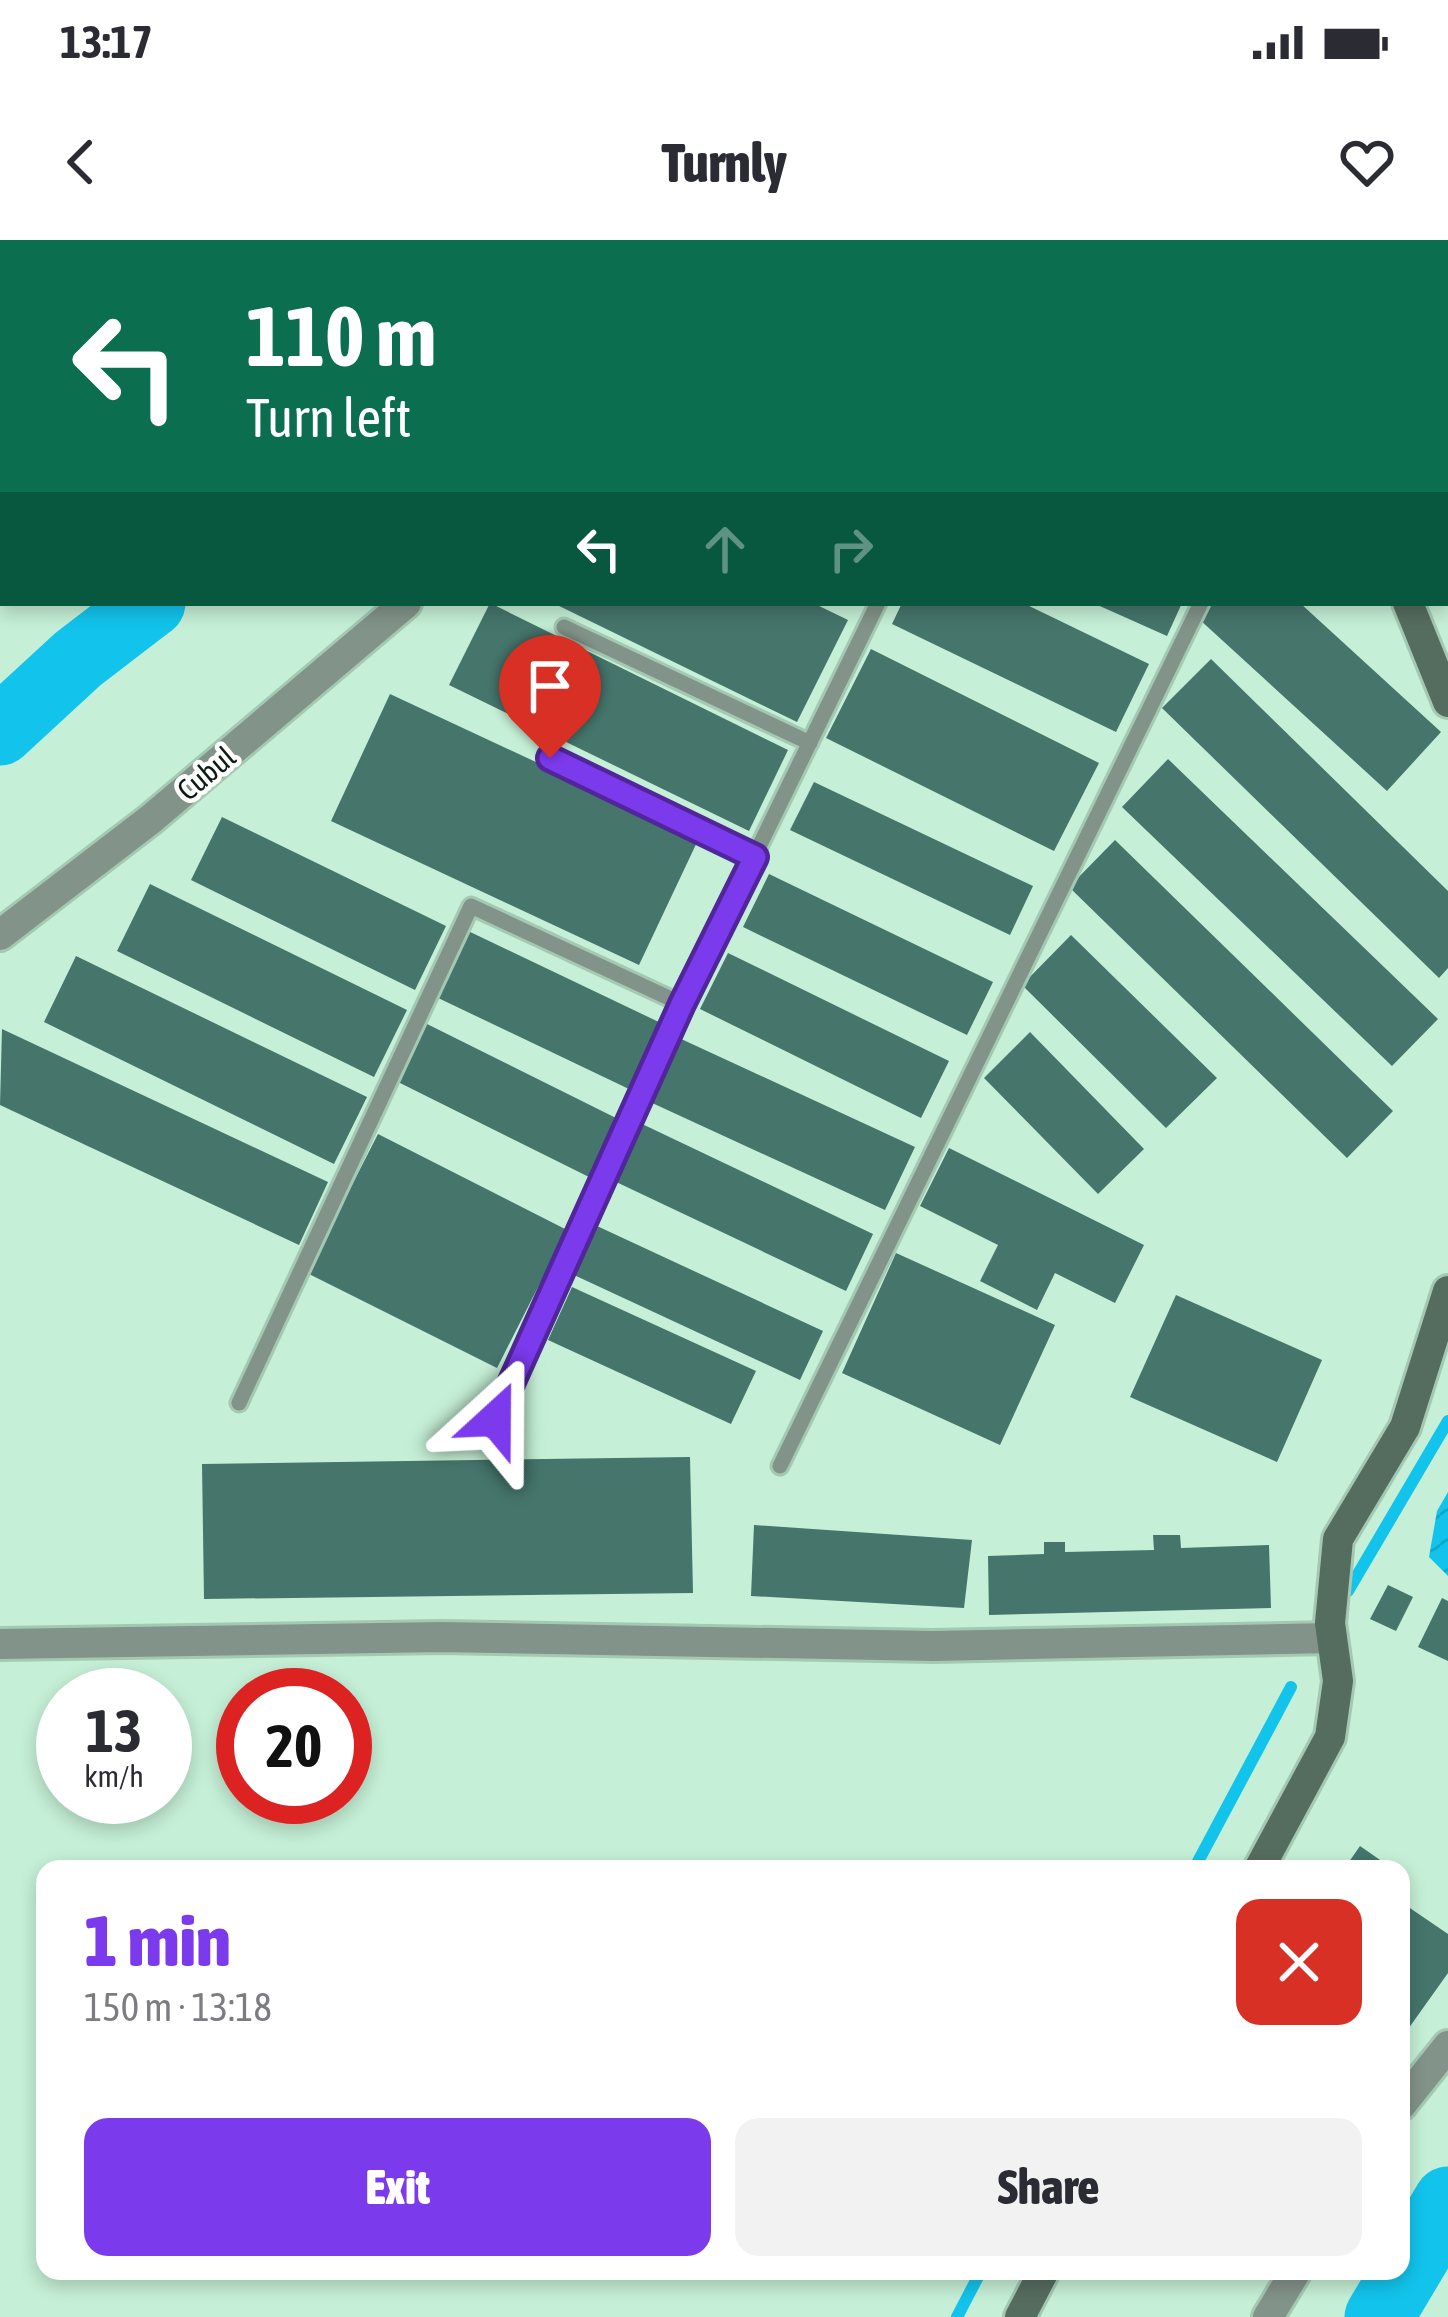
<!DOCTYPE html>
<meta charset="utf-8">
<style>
body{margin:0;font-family:"Asap Condensed",sans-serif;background:#f2f2f3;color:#2b2b33;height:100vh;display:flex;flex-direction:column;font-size:45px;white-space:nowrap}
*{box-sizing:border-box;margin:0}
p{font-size:39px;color:#7c7c81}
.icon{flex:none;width:66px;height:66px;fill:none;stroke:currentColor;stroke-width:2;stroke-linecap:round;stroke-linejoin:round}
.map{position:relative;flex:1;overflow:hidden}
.panel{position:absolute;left:36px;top:1620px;width:1374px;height:420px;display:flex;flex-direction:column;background:#fff;border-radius:24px;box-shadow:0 6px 18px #0003}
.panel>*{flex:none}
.hud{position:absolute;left:0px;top:0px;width:1449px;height:366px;box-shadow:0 6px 18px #0003;background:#0b6e4f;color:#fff;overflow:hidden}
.speed{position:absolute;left:36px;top:1428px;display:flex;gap:24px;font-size:60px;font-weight:700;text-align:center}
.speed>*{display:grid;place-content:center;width:156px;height:156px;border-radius:50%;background:#fff;box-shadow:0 6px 18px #0003;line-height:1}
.speed small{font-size:30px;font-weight:400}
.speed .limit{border:18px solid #d22;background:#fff;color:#111}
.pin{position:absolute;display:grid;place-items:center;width:102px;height:102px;color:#fff;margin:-123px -51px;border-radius:50% 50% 50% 0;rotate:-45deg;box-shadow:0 0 12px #0007}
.pin .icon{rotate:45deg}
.me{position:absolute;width:132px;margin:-66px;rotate:24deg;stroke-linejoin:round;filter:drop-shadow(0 0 9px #0008)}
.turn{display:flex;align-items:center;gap:42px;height:252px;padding:0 48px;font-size:54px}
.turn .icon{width:156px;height:156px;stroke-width:2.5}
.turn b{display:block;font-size:84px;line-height:102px}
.lanes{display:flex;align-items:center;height:114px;padding:0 48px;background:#0003;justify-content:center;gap:60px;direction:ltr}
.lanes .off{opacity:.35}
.round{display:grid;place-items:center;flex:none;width:126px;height:126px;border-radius:24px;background:#f2f2f3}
.overview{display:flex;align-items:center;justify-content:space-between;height:204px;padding:0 48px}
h1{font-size:72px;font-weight:800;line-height:90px;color:#7c3aed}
.primary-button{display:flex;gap:24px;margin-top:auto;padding:24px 48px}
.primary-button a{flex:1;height:138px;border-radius:24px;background:#7c3aed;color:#fff;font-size:48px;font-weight:800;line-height:138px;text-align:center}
.primary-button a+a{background:#f2f2f3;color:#2b2b33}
.status{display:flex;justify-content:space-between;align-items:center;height:84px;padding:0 60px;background:#fff;direction:ltr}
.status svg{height:33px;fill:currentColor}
header{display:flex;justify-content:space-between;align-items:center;height:156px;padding:0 48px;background:#fff;font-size:54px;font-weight:800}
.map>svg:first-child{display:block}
</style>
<div class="status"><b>13:17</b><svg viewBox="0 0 49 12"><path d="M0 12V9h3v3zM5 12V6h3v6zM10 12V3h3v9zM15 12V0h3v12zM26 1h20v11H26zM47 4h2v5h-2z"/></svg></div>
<header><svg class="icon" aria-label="back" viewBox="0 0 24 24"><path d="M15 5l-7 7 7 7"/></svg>Turnly<svg class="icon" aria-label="heart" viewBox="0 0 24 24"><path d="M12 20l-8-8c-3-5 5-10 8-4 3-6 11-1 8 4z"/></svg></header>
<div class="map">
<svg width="1448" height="2077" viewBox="0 0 1448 2077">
<defs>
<pattern id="water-waves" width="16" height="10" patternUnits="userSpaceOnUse" patternTransform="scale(3)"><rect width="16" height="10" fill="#12c4ec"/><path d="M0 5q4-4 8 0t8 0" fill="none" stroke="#10a8ca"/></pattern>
</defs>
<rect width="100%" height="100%" fill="#c5efd6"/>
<path fill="url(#water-waves)" d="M1448 1252V1336L1429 1317 1437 1271Z"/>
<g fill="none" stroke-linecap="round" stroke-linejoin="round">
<path stroke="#12c4ec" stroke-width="12" d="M0 115H3
M1348 1351 1448 1181
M1194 1629 1291 1447
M957 2077 981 2031"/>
<path stroke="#12c4ec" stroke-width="69" d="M401 3V0
M0 491 78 419 151 363
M1379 2077 1448 1961"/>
</g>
<path fill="#45756b" d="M490 363 788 510 749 591 449 445Z
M553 363H813L848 380 797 482Z
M902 363H1023L1149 424 1116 492 892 384Z
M1093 363H1182L1167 396Z
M1213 363H1300L1441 492 1387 551 1199 379Z
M871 409 1099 523 1054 611 826 498Z
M1211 419 1448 651V728L1439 738 1162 468Z
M390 454 699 598 639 725 331 581Z
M1168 519 1438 779 1392 826 1122 567Z
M814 542 1033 646 1010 695 790 590Z
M222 577 446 686 415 750 191 640Z
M1115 600 1393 871 1347 918 1069 647Z
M769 634 993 742 967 795 743 687Z
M150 644 407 770 374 837 117 711Z
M466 690 663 784 631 850 434 756Z
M1071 695 1217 838 1166 888 1022 745Z
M728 713 949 821 921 878 700 769Z
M76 716 367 857 334 924 44 782Z
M421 781 618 879 589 937 392 839Z
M2 789 328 942 299 1005 0 865Z
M1030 792 1144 909 1098 954 984 838Z
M679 798 915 907 885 970 650 862Z
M640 883 873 994 846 1051 612 940Z
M378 894 567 990 497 1128 307 1033Z
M949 908 1144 1005 1115 1063 1055 1033 1037 1070 980 1041 998 1005 920 966Z
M597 986 823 1091 800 1140 574 1035Z
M896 1013 1055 1085 1000 1205 842 1133Z
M572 1047 756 1131 731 1184 548 1100Z
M1176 1055 1322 1120 1277 1222 1130 1157Z
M690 1217 693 1353 204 1359 202 1224Z
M754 1285 972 1300 964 1368 751 1356Z
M1153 1295H1180L1181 1308 1269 1305 1271 1368 989 1375 988 1316 1044 1314V1302H1065V1312L1154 1310Z
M1388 1345 1413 1357 1396 1391 1370 1379Z
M1442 1358 1448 1361V1421L1418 1407Z
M1360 1606 1393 1629H1344Z
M1401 1662 1448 1694V1733L1401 1799Z"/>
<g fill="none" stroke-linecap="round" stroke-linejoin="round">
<defs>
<path id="lane" d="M564 387 810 503
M550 518 755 617
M239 1163 471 666 682 764
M495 1179 682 764 878 363
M780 1226 1201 363"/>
<path id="street" d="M878 3 883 0
M0 695 151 579 406 363
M0 1404 442 1397 933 1406 1332 1398
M1401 1865 1448 1806
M1268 2077 1296 2031"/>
<path id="secondary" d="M1259 0 1260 3
M1408 363 1448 462
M1259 1629 1330 1497 1338 1441 1330 1383 1338 1299 1405 1187 1448 1051
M1020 2077 1044 2031"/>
</defs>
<use href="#lane" stroke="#a4c9b3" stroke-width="21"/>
<use href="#street" stroke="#a4c9b3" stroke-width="36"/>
<use href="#secondary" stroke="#a4c9b3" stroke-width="36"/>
<path stroke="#749280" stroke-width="8" stroke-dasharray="9 6" stroke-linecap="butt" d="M24 3 26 0
M0 40 3 36"/>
<use href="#lane" stroke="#829389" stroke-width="15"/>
<use href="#street" stroke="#829389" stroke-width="30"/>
<use href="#secondary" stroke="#556d5f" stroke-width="30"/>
</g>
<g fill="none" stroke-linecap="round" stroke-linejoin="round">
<defs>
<path id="route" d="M495 1179 682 764 755 617 550 518"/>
</defs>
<use href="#route" stroke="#51269a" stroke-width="30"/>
<use href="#route" stroke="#7c3aed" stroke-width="21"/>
</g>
<g text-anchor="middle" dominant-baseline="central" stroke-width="9" stroke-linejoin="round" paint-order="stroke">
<g font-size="30" fill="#0c1b13" stroke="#fff">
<text transform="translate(206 533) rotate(-40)">Cubul</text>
</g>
</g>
</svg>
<div class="speed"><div>13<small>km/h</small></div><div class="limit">20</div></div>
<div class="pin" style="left:550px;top:518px;background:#d93025"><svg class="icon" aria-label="arrive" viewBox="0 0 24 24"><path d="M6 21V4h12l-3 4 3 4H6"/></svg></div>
<svg class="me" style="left:495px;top:1179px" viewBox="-20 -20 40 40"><path d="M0-17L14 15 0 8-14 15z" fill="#7c3aed" stroke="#fff" stroke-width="4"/></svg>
<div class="hud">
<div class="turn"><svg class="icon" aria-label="left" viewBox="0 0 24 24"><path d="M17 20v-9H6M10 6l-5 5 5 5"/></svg><div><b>110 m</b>Turn left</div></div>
<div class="lanes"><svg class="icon" aria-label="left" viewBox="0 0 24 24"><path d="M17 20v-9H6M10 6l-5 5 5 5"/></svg><svg class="icon off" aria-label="ahead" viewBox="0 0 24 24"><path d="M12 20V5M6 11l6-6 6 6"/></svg><svg class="icon off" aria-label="right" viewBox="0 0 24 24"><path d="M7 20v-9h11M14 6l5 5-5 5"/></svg></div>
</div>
<section class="panel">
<div class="overview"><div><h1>1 min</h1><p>150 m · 13:18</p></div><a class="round" style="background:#d93025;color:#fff"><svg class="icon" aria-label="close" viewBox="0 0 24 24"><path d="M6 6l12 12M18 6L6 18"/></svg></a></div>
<div class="primary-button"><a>Exit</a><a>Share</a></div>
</section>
</div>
